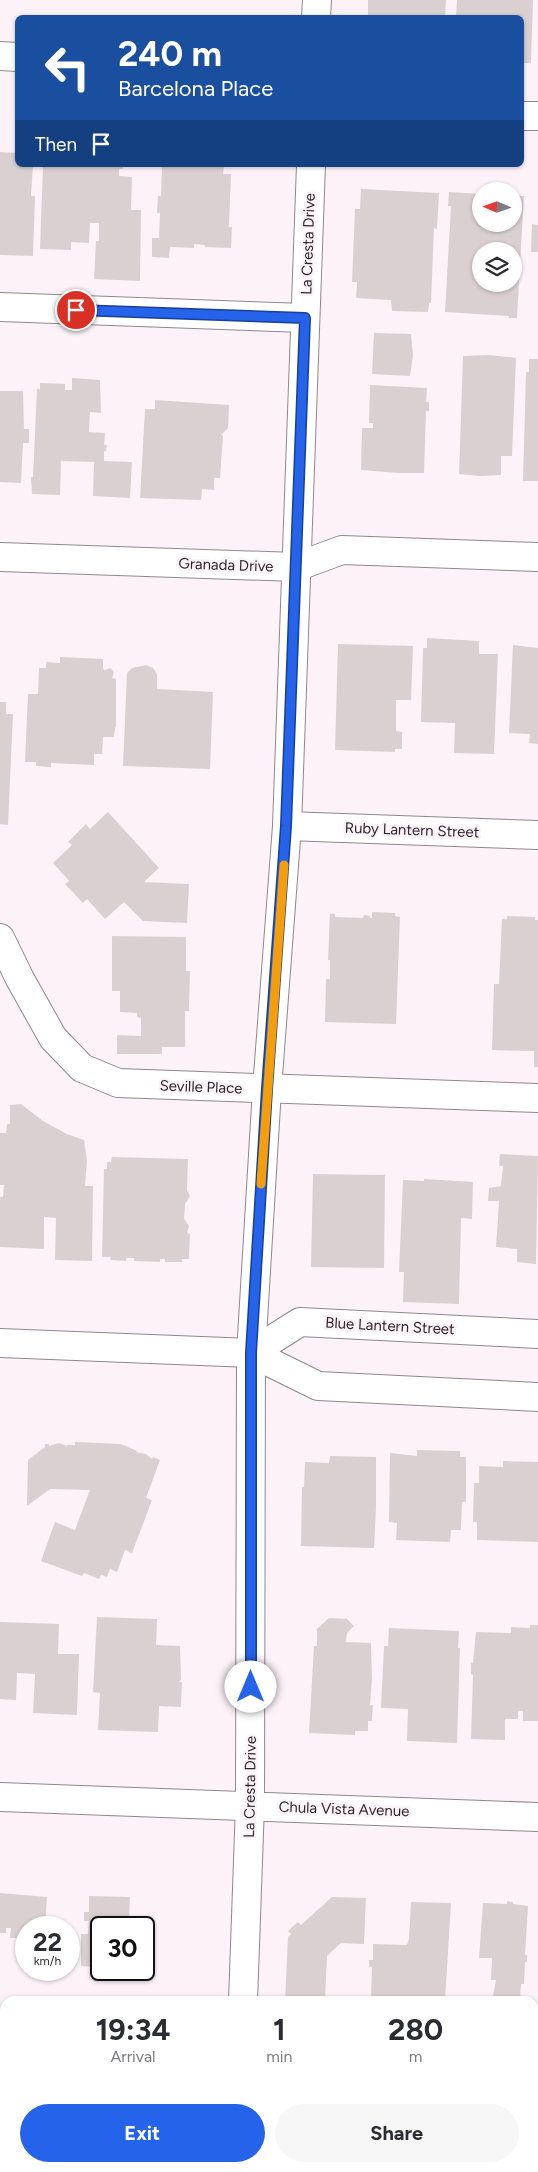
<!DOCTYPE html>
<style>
body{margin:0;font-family:Figtree,sans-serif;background:#f7f7f7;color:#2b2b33;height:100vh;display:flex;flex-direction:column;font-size:19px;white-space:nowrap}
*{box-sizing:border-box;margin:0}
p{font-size:16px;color:#7c7c81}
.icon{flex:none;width:28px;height:28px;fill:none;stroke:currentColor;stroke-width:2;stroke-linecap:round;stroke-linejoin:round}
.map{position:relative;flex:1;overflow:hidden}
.side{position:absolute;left:0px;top:1996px;width:539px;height:176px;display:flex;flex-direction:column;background:#fff;border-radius:15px 15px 0 0;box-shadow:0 1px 4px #0004}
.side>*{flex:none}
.top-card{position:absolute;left:15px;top:15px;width:509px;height:152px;border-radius:8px;box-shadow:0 1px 4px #0004;background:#1a4fa0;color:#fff;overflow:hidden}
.needle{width:32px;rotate:272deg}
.controls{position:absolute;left:472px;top:182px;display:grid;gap:10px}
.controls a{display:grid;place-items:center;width:50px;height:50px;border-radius:50%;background:#fff;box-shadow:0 1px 4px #0004;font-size:25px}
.speed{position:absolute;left:15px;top:1916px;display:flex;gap:10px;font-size:25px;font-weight:700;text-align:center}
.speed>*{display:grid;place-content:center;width:65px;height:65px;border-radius:50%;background:#fff;box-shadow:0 1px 4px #0004;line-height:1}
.speed small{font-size:12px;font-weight:400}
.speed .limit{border:2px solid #111;border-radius:8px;background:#fff;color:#111}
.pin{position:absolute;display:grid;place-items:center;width:42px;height:42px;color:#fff;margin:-21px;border:2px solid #fff;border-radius:50%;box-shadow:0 1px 5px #0007}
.me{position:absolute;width:55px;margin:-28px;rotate:0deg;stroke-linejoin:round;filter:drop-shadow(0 0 4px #0008)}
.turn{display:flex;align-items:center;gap:18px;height:105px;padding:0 20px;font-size:22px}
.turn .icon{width:65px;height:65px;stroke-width:2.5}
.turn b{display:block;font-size:35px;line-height:42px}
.then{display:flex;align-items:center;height:48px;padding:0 20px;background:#0003;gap:10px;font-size:19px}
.eta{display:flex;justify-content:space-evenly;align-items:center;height:85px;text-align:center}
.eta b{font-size:30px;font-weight:700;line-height:35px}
.primary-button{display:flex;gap:10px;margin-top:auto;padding:10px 20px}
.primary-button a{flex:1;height:58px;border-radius:30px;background:#2563eb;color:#fff;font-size:20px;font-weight:700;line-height:58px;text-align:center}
.primary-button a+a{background:#f7f7f7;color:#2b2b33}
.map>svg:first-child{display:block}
</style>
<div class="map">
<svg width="538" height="2172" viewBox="0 0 538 2172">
<rect width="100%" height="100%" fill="#fcf2f8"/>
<path fill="#dbd0d1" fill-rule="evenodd" d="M368 0H446L445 18H368Z
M457 0H533L531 63H521V18H456Z
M0 152 18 153V165H33L31 196H35L33 256 0 255Z
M43 165H123V169H119V176L132 177 131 210H141L140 281 94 279 96 241H99V223H90L89 243 71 242V250L40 249Z
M162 165 224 166 223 174H231L229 227H232L231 248 205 247V245L194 244V248L170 247 169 258 152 257V238H159L160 213H157L158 196H161Z
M361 189 439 193 437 229 434 228 431 303H429L428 312 392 311 391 300 356 298 357 282H352L355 209H360Z
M449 192 481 194V224H514V196H524L517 318H509V316L445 312 451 206H448ZM481 251H514V284H481Z
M532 224 538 225V252H531Z
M374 333 411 334 413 355 410 376 372 374Z
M489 355 516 358 512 456H501V475L480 476 459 474 463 356Z
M529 359H538V481H523L526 372H529Z
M72 378 100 380 101 413 90 412 89 432 105 433 104 445H107L106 451H104V461L132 462 130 498 93 496 94 462 61 461 60 495 32 494 31 477H33L37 389H40V383L65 384V390H72Z
M370 385 427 388 426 402H429V411H426L424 473H399L361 470 362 428H373V423H369Z
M0 391H23L24 429H29V443H23L21 483 0 482Z
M155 400 229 405 228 428 221 435 223 436 220 478H214V490L202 489 201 500 140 498 145 409H155Z
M427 638 479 641V654H498L494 754 454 753 455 723 421 722 423 648H427Z
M338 644 413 646 411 700H396V731L402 732V749H395V752L335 750Z
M513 645 538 648V744L529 743 530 734 509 733Z
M60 657 103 659V668L104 670 111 668 114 673 112 678 116 679V727H115L114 737H103L102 754H94V765L51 763V767L36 766V762H25L28 694H38L39 668H46V662L60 663Z
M146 665 153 668 157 674V689L213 692 210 769 123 766 127 673 132 668Z
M0 702H6V714H13L8 825 0 824Z
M108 812 159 868 144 882 189 884 187 923 143 921 124 902 105 919 87 899 83 903 65 884 69 881 53 863 72 845 68 842 86 824 90 829Z
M372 912 395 913V916L400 917 396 1024 325 1022 326 979H330V960H328L330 914H335V917L363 918 364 915 370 916V918H372Z
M507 916 535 917V920H538V1067H534V1051L492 1050 494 984H499L502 919H507Z
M112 936 186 937V971H190L189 1011H185V1047H162V1054H117V1035L141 1036V1018L137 1017V1013L120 1012V991H112Z
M21 1104 43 1121 67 1134 84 1140 87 1161 85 1186H93L92 1261 55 1260 56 1218 44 1217V1249L0 1247V1197H3L4 1185H0V1133H6L7 1124H10V1105Z
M500 1154 538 1156 536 1264 517 1262V1249L496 1247 499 1201H488L489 1188 501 1186 503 1166H499Z
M112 1157 188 1159 187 1190 190 1196 185 1204 184 1219 189 1226 187 1233 190 1234 189 1259H182V1262H165V1259H160V1262L134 1261V1258H126V1261L110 1260 111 1257H102L104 1169H107V1162H111Z
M313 1174 385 1175 384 1268 311 1267Z
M424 1179 473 1182 472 1219 461 1218 459 1304 403 1302 404 1272H399L403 1180 424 1181Z
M75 1442 121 1444 137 1451 136 1452 146 1454 152 1459 153 1457 160 1460 146 1498 152 1500 132 1553 125 1550 117 1572 110 1569 107 1577 101 1575 99 1579 84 1573 82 1576 41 1561 55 1522 75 1530 90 1490 50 1489 27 1506 28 1460 45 1447V1444H49V1446L59 1443 67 1446V1445H75Z
M417 1450 460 1451V1457H466V1502H462L461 1530H451L450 1542 396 1540 397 1523 389 1522 390 1453 417 1456Z
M330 1456 376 1457V1508L374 1548 301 1546 302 1487H304L305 1462 329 1463Z
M503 1461 538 1462V1542L477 1540V1522H473L474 1483H479V1466L503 1467Z
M97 1617 157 1619 156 1645 180 1646 181 1680 179 1682H182L181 1707 159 1706 158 1732 98 1730 100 1693 93 1692Z
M329 1618 347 1619 354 1626 347 1633 346 1642 371 1643 372 1679 370 1705H373L372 1721H368V1731H355V1735L309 1733 314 1646H317V1629Z
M0 1622 59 1624 58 1654H79L77 1715 33 1713 35 1674 17 1673 16 1700 0 1699Z
M530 1625H538V1721H523V1711H518V1719H505V1740L471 1739 473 1675 471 1674V1663H473L476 1632 511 1633V1627L530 1628Z
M389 1628 459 1631 458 1648H460L457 1743 407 1741 408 1709 381 1708 384 1646H388Z
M0 1893 47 1897 45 1928H26V1938H10L11 1928H6V1933H0Z
M89 1896 130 1897 129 1923 149 1924 147 1978H121L122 1972H102V1970H144V1928H101V1972L99 1971V1967L81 1966V1934H88L89 1921H84V1912H89Z
M332 1897 366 1898 364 1944 341 1943 327 1956 325 2001H285L288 1937 291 1934 288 1931 298 1922 301 1925Z
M507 1901 513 1902V1904L528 1906 525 1955H527V1962H525L524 1984H521L520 2001H492L496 1980H491L492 1958H479L483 1903 507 1904Z
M411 1902 451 1903 445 2001H376V1998L371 1997 372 1967H369V1960H373V1944L407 1945 409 1939Z
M534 2152 538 2153V2172H428V2168H534Z
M12 2168H142L145 2169V2172H14Z"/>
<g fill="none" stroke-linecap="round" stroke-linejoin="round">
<defs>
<path id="street" d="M521 116H538
M0 307 305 318
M0 557 296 567 342 550 538 557
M287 826 538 835
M0 938 20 979 53 1038 82 1068 118 1083 538 1098
M0 1797 538 1817
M243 2001 250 1805 251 1353
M237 2172V2168"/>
<path id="secondary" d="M316 18 317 0
M0 56 18 57
M0 1343 251 1353 318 1386 538 1397
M251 1353 267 1089 287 826 311 165
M251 1353 300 1322 538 1334"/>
</defs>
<use href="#street" stroke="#90878d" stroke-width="30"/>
<use href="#secondary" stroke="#90878d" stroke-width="30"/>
<use href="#street" stroke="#fff" stroke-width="28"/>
<use href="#secondary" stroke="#fff" stroke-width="28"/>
</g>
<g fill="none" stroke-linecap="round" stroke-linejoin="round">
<defs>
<path id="route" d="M76 310 305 318 286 826 267 1089 251 1353V1687"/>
</defs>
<use href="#route" stroke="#184099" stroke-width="12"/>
<use href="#route" stroke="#2563eb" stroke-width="9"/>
<path stroke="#f59e0b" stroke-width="9" d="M261 1184 284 865"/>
</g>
<g text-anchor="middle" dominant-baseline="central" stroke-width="5" stroke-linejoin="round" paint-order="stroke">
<g font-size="15" fill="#2b2729" stroke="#fcf2f8">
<text transform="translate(308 244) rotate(-88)">La Cresta Drive</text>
<text transform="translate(226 565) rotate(2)">Granada Drive</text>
<text transform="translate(412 830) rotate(2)">Ruby Lantern Street</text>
<text transform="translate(201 1087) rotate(2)">Seville Place</text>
<text transform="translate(390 1326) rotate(3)">Blue Lantern Street</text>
<text transform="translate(250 1787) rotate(-89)">La Cresta Drive</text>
<text transform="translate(344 1809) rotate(2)">Chula Vista Avenue</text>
</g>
</g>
</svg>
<div class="controls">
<a><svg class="needle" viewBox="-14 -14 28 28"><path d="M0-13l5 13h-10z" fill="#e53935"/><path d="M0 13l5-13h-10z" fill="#7c7c81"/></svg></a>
<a><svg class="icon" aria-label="layers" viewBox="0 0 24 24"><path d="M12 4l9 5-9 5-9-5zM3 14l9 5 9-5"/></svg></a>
</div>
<div class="speed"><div>22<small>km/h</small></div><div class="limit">30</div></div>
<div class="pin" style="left:76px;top:310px;background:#d93025"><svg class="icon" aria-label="arrive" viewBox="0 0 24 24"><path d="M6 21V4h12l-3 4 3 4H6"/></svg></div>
<svg class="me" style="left:251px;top:1687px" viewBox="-20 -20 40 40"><circle r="19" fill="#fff"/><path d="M0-13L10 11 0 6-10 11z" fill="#2563eb"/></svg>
<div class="top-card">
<div class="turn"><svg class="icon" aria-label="left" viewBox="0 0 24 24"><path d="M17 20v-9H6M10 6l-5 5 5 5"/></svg><div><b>240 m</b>Barcelona Place</div></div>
<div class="then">Then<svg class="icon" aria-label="arrive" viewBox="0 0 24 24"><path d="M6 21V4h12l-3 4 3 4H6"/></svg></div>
</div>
<section class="side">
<div class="eta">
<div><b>19:34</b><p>Arrival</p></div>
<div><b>1</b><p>min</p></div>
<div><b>280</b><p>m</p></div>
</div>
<div class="primary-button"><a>Exit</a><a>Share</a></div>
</section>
</div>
